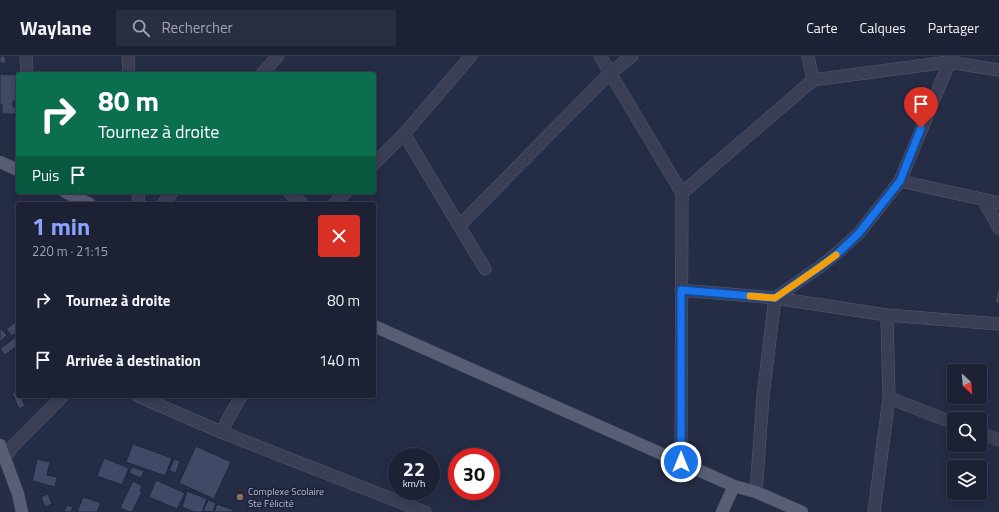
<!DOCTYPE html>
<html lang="fr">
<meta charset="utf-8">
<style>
body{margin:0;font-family:"Titillium Web",sans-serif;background:#292e40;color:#f1f3f6;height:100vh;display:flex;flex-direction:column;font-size:15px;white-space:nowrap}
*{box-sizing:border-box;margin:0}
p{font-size:13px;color:#a0a3ac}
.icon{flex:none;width:22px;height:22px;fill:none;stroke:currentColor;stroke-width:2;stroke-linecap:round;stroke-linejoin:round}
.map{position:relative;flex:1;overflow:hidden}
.drawer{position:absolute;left:16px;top:146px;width:360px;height:196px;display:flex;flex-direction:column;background:#1c2134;border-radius:4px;box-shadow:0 2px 10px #0003,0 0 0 1px #3a3e4f}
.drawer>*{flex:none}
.hud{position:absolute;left:16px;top:16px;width:360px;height:122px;border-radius:4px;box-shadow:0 2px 10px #0003,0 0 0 1px #3a3e4f;background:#0b6e4f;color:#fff;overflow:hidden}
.needle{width:26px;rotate:154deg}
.fabs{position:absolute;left:947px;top:308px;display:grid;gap:8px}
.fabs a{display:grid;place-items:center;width:40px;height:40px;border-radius:4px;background:#1c2134;box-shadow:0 2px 10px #0003,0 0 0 1px #3a3e4f;font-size:20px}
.speed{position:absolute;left:388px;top:392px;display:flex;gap:8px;font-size:20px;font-weight:700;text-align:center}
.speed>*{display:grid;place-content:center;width:52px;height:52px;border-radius:50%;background:#1c2134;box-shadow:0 2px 10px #0003,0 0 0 1px #3a3e4f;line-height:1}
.speed small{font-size:10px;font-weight:400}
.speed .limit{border:6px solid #d22;background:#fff;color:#111}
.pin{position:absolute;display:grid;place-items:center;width:34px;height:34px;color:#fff;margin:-41px -17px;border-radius:50% 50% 50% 0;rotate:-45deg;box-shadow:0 0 4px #0007}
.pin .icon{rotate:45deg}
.me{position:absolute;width:44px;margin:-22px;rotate:0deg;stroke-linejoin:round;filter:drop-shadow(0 0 3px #0008)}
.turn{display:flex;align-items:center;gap:14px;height:84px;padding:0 16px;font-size:18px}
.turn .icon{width:52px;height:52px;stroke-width:2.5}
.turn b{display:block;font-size:28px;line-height:34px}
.then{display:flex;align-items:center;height:38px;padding:0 16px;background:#0003;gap:8px;font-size:15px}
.round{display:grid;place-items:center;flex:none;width:42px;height:42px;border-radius:4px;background:#292e40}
.summary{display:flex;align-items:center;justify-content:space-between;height:68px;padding:0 16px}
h1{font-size:24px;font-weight:700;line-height:30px;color:#8ca1ff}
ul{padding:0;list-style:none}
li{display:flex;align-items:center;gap:12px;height:60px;padding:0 16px}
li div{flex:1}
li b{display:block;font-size:15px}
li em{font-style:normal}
header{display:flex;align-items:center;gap:24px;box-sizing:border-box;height:56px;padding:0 20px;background:#1c2134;border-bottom:1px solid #3a3e4f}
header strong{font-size:19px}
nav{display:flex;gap:22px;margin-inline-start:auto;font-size:14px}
.search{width:280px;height:36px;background:#292e40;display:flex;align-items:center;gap:10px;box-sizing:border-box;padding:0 14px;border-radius:4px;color:#a0a3ac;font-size:15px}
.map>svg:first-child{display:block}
</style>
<header>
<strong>Waylane</strong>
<div class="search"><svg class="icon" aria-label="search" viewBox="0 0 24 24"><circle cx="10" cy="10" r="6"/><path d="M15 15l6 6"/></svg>Rechercher</div>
<nav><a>Carte</a><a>Calques</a><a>Partager</a></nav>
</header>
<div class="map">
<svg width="999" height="456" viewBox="0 0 999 456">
<rect width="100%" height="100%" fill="#252c46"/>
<path fill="#414967" stroke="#20263d" d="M0 0H5L6 7H0Z
M0 18 18 19V45H13V51H18V58H2V49H0Z
M999 225V248L995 247Z
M14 267 18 271V275L12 280 6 273Z
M0 272 7 279 0 286Z
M18 279V289L5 299 0 293Z
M18 335V340H21L25 350 19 353 12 337Z
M133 388 172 402 165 420 126 406Z
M196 390 231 406 214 443 179 427Z
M104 402 129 412 122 429 97 420Z
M37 403 50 406 47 419 57 421 55 431 32 425Z
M174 403 180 405 176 417 169 415Z
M132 411 144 415 141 422 129 417Z
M156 424 185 437 177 453 149 441Z
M133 425 142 430 140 435 142 436 132 456H130L120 452Z
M187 435 207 443 202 456H194L182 451Z
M48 438 52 448 45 451 41 441Z
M83 441 101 447 97 456H77Z
M208 444 216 447 213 456 203 455Z
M217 448 234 454 233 456H214Z
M67 449 73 451 71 456H64Z"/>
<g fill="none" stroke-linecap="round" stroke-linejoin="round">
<defs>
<path id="minor" d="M26 0 27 18
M128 0 129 18
M600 0 682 137 681 406
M808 0 813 24
M262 18 278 0
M404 78 485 213
M374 108 404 78 471 0
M900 125 999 147
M289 136 302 148
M682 137 813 24 948 6 999 14
M984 145 999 172
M138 148 139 136
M163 148 172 136
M334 148 346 136
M459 170 610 17 632 0
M681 234 775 242 887 259 999 268
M138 340 221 376 425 456
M889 342 954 367
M221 376 241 340
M980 377 999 384
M0 404 5 402 13 390 63 340
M756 436 763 340 775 242 821 210 837 197 859 177 900 125 952 0
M874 456 889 342 887 259"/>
<path id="major" d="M0 106 18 114
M65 136 90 148
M374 270 734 430 756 436 802 456
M0 389 18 438 22 456
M722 456 734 430"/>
</defs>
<use href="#minor" stroke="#555a70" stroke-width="13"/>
<use href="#major" stroke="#40465c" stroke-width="13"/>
<use href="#minor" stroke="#3a3f55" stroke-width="12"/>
<use href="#major" stroke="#585e75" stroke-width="12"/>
</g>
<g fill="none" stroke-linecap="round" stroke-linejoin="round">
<defs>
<path id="route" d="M681 406V234L775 242 821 210 837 198 859 177 900 125 921 72"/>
</defs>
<use href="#route" stroke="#114b97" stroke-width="10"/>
<use href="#route" stroke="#1a73e8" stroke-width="7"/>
<path stroke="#f59e0b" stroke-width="7" d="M750 240 775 242 821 210 836 199"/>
</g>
<circle fill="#8d6e63" stroke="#1e243b" stroke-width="1.5" cx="240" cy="441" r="4"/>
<g text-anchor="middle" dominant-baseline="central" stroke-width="3.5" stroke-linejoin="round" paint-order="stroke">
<g font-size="10" fill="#b7bcce" stroke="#1e243b" text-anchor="start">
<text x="248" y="435">Complexe Scolaire<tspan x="248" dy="12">Ste Félicité</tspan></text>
</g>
</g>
</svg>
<div class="fabs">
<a><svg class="needle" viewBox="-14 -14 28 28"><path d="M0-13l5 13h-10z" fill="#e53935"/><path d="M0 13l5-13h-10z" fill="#a0a3ac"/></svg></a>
<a><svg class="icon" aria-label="search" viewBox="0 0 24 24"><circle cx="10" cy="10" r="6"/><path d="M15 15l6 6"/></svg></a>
<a><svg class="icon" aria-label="layers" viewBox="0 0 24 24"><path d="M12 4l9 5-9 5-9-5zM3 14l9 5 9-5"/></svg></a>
</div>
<div class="speed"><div>22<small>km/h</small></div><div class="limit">30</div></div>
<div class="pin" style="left:921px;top:72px;background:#d93025"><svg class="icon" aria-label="arrive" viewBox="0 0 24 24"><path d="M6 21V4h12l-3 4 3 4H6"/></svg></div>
<svg class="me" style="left:681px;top:406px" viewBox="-20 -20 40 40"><circle r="17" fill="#1a73e8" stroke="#fff" stroke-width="3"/><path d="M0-11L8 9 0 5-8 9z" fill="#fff"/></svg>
<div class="hud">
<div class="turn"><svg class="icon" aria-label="right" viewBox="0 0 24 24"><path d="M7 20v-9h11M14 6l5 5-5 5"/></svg><div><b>80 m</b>Tournez à droite</div></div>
<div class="then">Puis<svg class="icon" aria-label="arrive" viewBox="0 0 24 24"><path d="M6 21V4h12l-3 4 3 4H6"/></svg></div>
</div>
<section class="drawer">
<div class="summary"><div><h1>1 min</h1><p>220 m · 21:15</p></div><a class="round" style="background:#d93025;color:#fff"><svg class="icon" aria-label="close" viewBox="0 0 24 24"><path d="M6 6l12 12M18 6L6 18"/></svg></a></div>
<ul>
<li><svg class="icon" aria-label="right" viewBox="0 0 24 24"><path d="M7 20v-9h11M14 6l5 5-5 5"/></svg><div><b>Tournez à droite</b></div><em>80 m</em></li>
<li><svg class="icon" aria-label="arrive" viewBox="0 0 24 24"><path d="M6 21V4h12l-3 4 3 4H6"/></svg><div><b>Arrivée à destination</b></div><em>140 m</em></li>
</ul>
</section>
</div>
